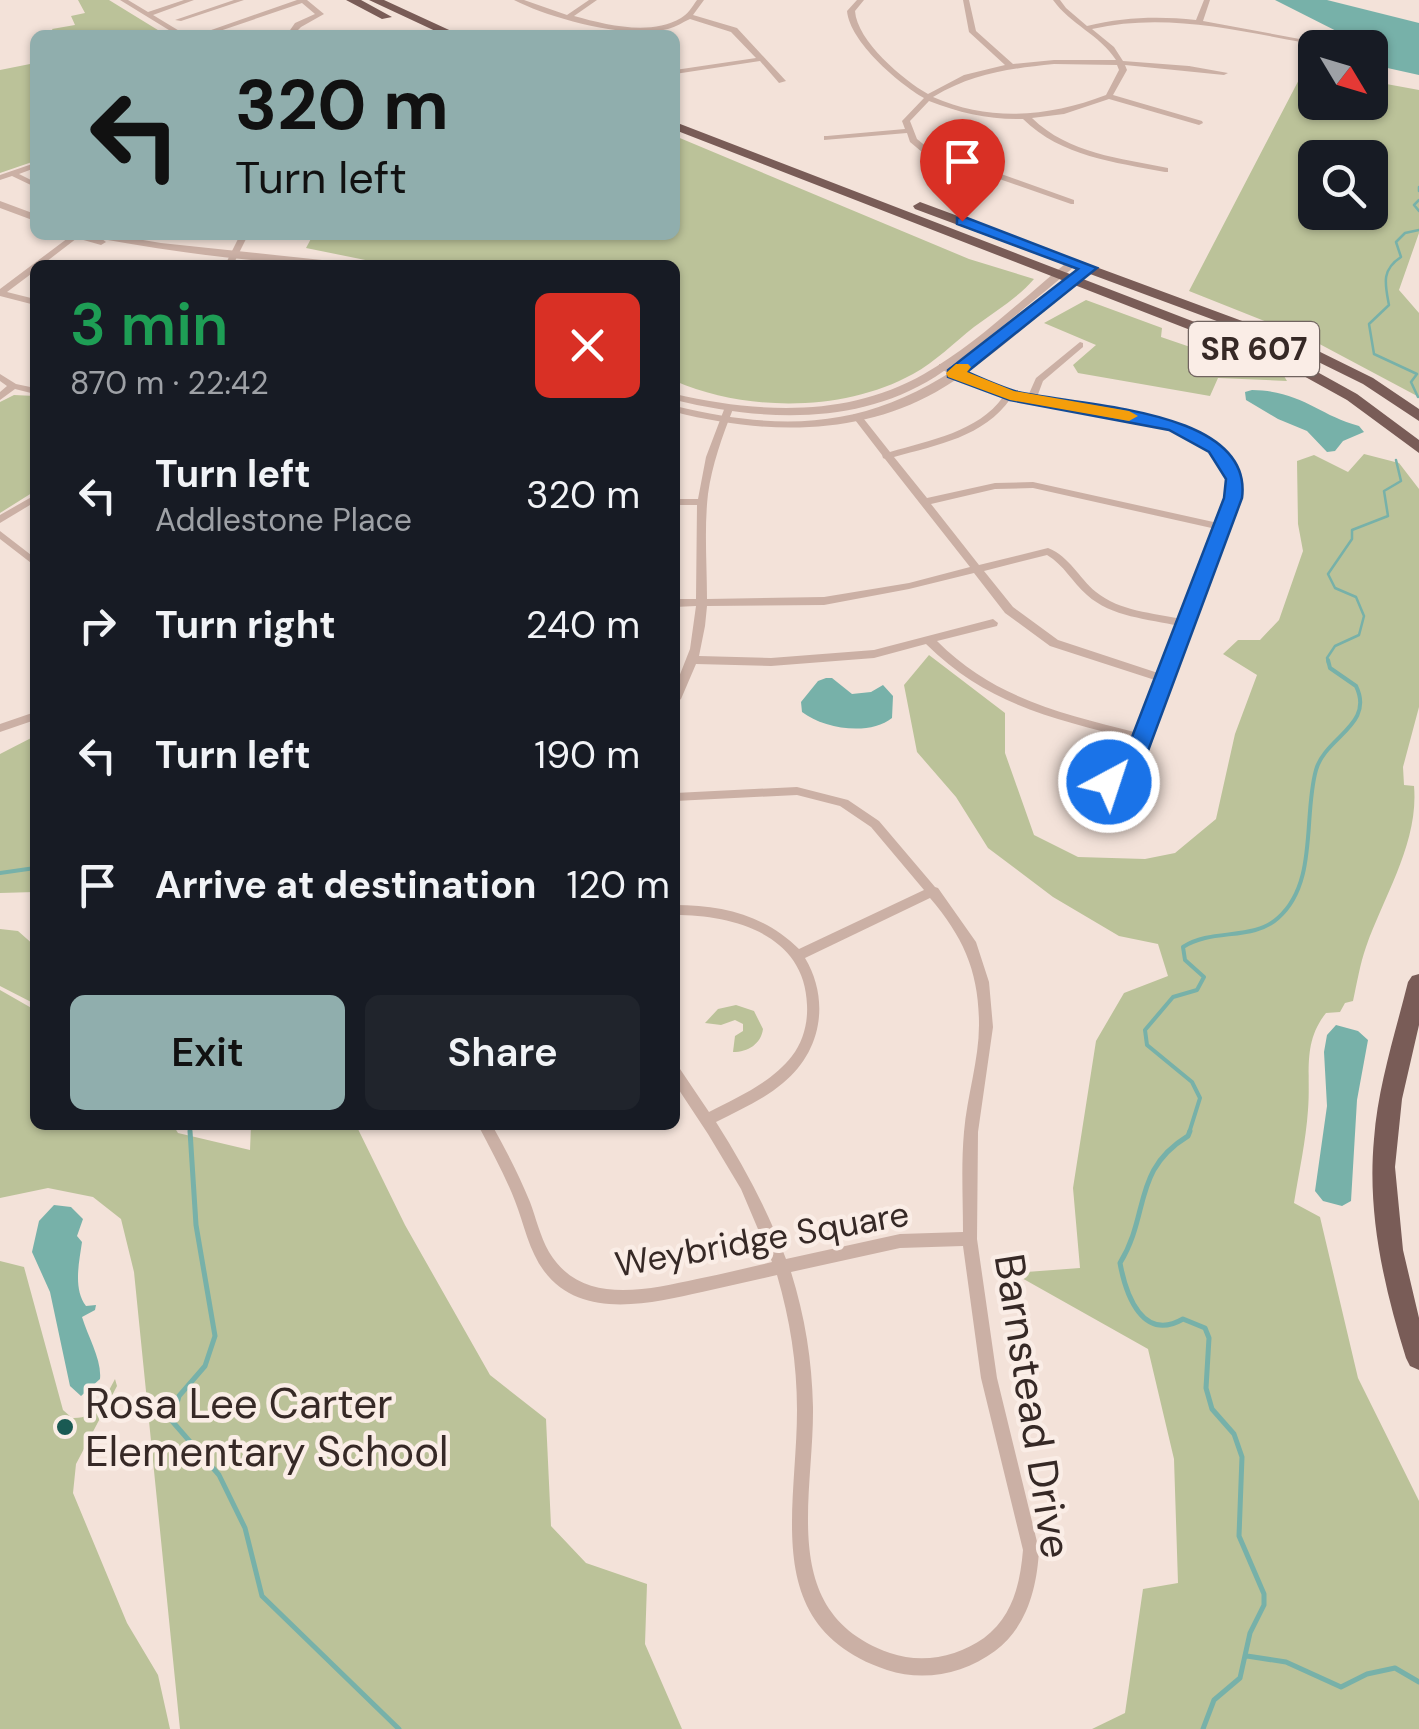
<!DOCTYPE html>
<meta charset="utf-8">
<style>
body{margin:0;font-family:"DM Sans",sans-serif;background:#20242c;color:#f1f3f6;height:100vh;display:flex;flex-direction:column;font-size:38px;white-space:nowrap}
*{box-sizing:border-box;margin:0}
p{font-size:32px;color:#9ea1a6}
.icon{flex:none;width:55px;height:55px;fill:none;stroke:currentColor;stroke-width:2;stroke-linecap:round;stroke-linejoin:round}
.map{position:relative;flex:1;overflow:hidden}
.drawer{position:absolute;left:30px;top:260px;width:650px;height:870px;display:flex;flex-direction:column;background:#171b24;border-radius:15px;box-shadow:0 2px 8px #0004}
.drawer>*{flex:none}
.guide{position:absolute;left:30px;top:30px;width:650px;height:210px;border-radius:15px;box-shadow:0 2px 8px #0004;background:#90aead;color:#111;overflow:hidden}
.needle{width:65px;rotate:128deg}
.buttons{position:absolute;left:1298px;top:30px;display:grid;gap:20px}
.buttons a{display:grid;place-items:center;width:90px;height:90px;border-radius:15px;background:#171b24;box-shadow:0 2px 8px #0004;font-size:50px}
.pin{position:absolute;display:grid;place-items:center;width:85px;height:85px;color:#fff;margin:-102px -42px;border-radius:50% 50% 50% 0;rotate:-45deg;box-shadow:0 0 10px #0007}
.pin .icon{rotate:45deg}
.me{position:absolute;width:110px;margin:-55px;rotate:40deg;stroke-linejoin:round;filter:drop-shadow(0 0 8px #0008)}
.turn{display:flex;align-items:center;gap:35px;height:210px;padding:0 40px;font-size:45px}
.turn .icon{width:130px;height:130px;stroke-width:2.5}
.turn b{display:block;font-size:70px;line-height:85px}
.round{display:grid;place-items:center;flex:none;width:105px;height:105px;border-radius:15px;background:#20242c}
.head{display:flex;align-items:center;justify-content:space-between;height:170px;padding:0 40px}
h1{font-size:60px;font-weight:600;line-height:75px;color:#1e9e55}
.cta{display:flex;gap:20px;margin-top:auto;padding:20px 40px}
.cta a{flex:1;height:115px;border-radius:15px;background:#90aead;color:#111;font-size:40px;font-weight:600;line-height:115px;text-align:center}
.cta a+a{background:#20242c;color:#f1f3f6}
ul{padding:0;list-style:none}
li{display:flex;align-items:center;gap:30px;height:130px;padding:0 40px}
li div{flex:1}
li b{display:block;font-size:38px}
li em{font-style:normal}
.map>svg:first-child{display:block}
</style>
<div class="map">
<svg width="1419" height="1729" viewBox="0 0 1419 1729">
<rect width="100%" height="100%" fill="#f3e2d9"/>
<path fill="#bbc299" fill-rule="evenodd" d="M78 0H109L166 35H55L52 29 75 25 71 16 85 13Z
M35 63V161L0 173V70Z
M1304 70 1315 71V102H1370V81L1419 90V233L1399 290 1419 313V397L1312 340 1189 291ZM1315 158H1370V212H1315Z
M675 136 969 259 1034 279C1018 298 994 312 974 327 955 342 935 362 913 374 844 412 747 412 675 381V265H390L306 248 313 235H675Z
M1086 300 1162 328 1161 337 1237 363 1256 362 1281 371 1287 381 1218 378 1210 396 1078 373 1073 365 1096 345 1044 323Z
M14 395 35 396V491L0 513V402Z
M1364 454 1399 463 1419 489V707L1403 767 1404 785 1414 786C1419 842 1384 896 1366 947 1360 964 1357 983 1353 1001L1345 1003 1340 1012 1326 1013C1302 1043 1311 1073 1308 1110 1306 1140 1299 1172 1294 1203L1320 1217 1358 1378 1419 1501V1729H1092L1125 1713 1143 1589 1178 1583 1174 1459 1148 1349 1013 1273 1080 1268 1073 1188 1096 1041 1124 993 1168 976 1158 944 1119 936 1053 897 988 848 956 797 917 752 904 685 929 655 1005 713V753L1034 835 1078 857 1145 859 1175 853 1216 819 1235 734 1257 675 1223 654 1238 640H1260L1279 620 1303 551 1298 524 1297 461 1314 455 1348 472Z
M35 736V892L0 893V754Z
M0 929 18 931 35 946V1004L0 986Z
M0 990 35 1010V1125H173L178 1133 250 1150 251 1125H356L405 1225 490 1375 546 1419 551 1526 586 1563 647 1584 645 1644 682 1729H180L134 1272 121 1219 93 1197 48 1188 0 1198Z
M736 1005 754 1011 763 1029C761 1044 748 1052 733 1052L735 1036 743 1031V1024L735 1020 721 1025 705 1023 718 1009Z
M0 1261 24 1267 63 1410 72 1418C98 1419 104 1399 115 1379L117 1386 76 1464 73 1493 127 1623 158 1675 170 1729H0Z"/>
<path fill="#77b1a9" d="M1275 0H1327L1419 23V75L1374 65 1370 48Z
M1252 390C1302 391 1318 415 1359 426L1364 432 1343 441 1335 451 1327 452 1307 431 1278 419 1246 400 1245 392Z
M826 678H832L852 694 871 692 883 685 893 696 892 718C870 736 824 729 802 712L801 702 818 681Z
M1336 1025 1358 1031 1368 1040 1357 1100 1351 1201 1342 1206 1323 1201 1315 1191 1327 1106 1324 1052 1327 1035Z
M54 1205 71 1207 83 1219 77 1236 82 1242C79 1263 73 1289 86 1306L96 1305 95 1310 82 1317C88 1337 102 1360 100 1379L81 1396 70 1386 50 1292 32 1252 39 1221Z"/>
<g fill="none" stroke-linecap="round" stroke-linejoin="round">
<path stroke="#77b1a9" stroke-width="2.5" d="M1419 187V191
M1419 200 1414 205 1419 211
M1418 397 1411 382 1417 374 1374 354 1369 324 1389 305C1385 284 1381 270 1401 257L1396 242 1405 233 1419 230
M1328 663 1327 658 1335 646 1359 635 1364 616 1356 597 1335 588 1328 574 1352 539V530L1388 516 1384 491 1401 481 1396 460"/>
<path stroke="#77b1a9" stroke-width="4" d="M0 873 35 868
M190 1125V1133
M1189 1133 1200 1098 1192 1082 1147 1045 1145 1030 1173 997 1197 990 1204 977 1185 960 1183 947C1212 928 1253 941 1278 918 1318 883 1303 816 1316 770 1325 737 1375 725 1356 686L1330 668 1328 660"/>
<path stroke="#77b1a9" stroke-width="5" d="M190 1131 196 1225 215 1336 205 1366 179 1396 172 1421 219 1475 245 1528 262 1596 399 1729
M1190 1131 1188 1136C1132 1170 1150 1214 1120 1263 1126 1296 1143 1342 1183 1319L1205 1328 1209 1338 1206 1388 1212 1409 1234 1434 1242 1457 1239 1536 1264 1594V1605L1250 1633 1240 1678 1214 1700 1203 1729
M1247 1656 1286 1662 1341 1687 1367 1674 1395 1668 1419 1682"/>
<path fill="#cbb0a5" fill-rule="evenodd" d="M120 0H128L148 12 184 0H194L153 15 186 35H177Z
M234 0H244L181 21 175 20Z
M297 0H307L324 14 301 27 295 33 302 35H258L262 33H288L295 23 315 14 302 3 208 35H197Z
M514 0H524L567 15 589 0H597L574 16C607 25 650 36 681 18 688 14 692 7 697 0H704L693 15 737 28 786 81 779 83 760 61 675 74V70L756 58 731 32 690 19C683 22 676 27 668 29 628 40 549 18 514 0Z
M857 0H864L855 11C857 41 903 80 928 94L964 75 1005 65 969 32 963 0H969L976 31 1013 64 1054 60H1116C1100 35 1070 24 1053 0H1060L1066 8 1087 26C1124 17 1159 16 1196 20L1204 0H1210L1203 21 1305 40 1301 42C1231 29 1162 13 1092 29L1114 47 1123 61 1189 66 1228 73 1224 75 1125 65 1127 70 1113 95 1202 121 1203 123 1199 125 1109 99 1064 114 1032 118C1069 154 1120 158 1168 168V172H1165C1114 162 1062 157 1023 119 990 120 960 113 929 101L910 121 917 139 928 148 1074 200V204H1071L922 152 910 142 907 133 824 140V136H827L905 129 902 121 924 98C898 83 850 42 847 11ZM1054 64 1117 65 1119 70 1106 95C1049 117 990 122 933 97 974 73 1007 69 1054 64Z
M35 163V168L19 174 35 182V187L12 176 0 180V175Z
M72 235H81L42 265H35V271L7 292 35 299V305L0 296V289Z
M240 235H248L233 265H225Z
M1080 342 1083 343V347L1043 381 1037 397C1089 405 1208 415 1235 468 1239 476 1238 489 1238 498L1135 770 1113 785H1105L1103 782 1105 779 1126 765 1135 740C1053 718 989 706 926 644L874 658 771 666 696 664 681 699 675 703V687L690 649 696 606 675 607V599H696L697 505H675V499H698L706 457 725 407 728 406 733 409C722 437 712 465 708 494 704 529 707 564 707 599L824 597 909 583 970 567 885 459 883 458 882 455 852 416 854 414H860L890 452C930 440 978 432 1003 397L973 386 939 368V364H945L989 386 1028 396 1036 378ZM1011 398C1059 407 1208 419 1227 470 1233 487 1224 507 1218 523L1033 482 995 483 927 498 894 457C937 445 984 437 1011 398ZM1033 488 1216 529 1182 619C1153 613 1119 611 1096 592 1078 577 1070 557 1048 548L979 565 931 504 995 489ZM1047 555C1064 565 1072 582 1087 595 1111 617 1149 619 1179 626L1161 674 1058 640 1013 607 984 571ZM974 573 1005 613 1050 646 1158 681 1138 733C1061 713 995 699 937 641L997 626 998 623 993 619 874 650 771 658 699 656 705 626 707 606 824 605 909 589Z
M0 374 16 384 35 388V394L15 389 0 400V392L7 386 0 381Z
M35 495V502L0 523V515Z
M0 531 35 558V566L0 539Z
M35 712V720L0 732V724Z
M797 787 848 800 879 821 935 887 938 888 976 942 989 982 993 1027 978 1132 977 1239 997 1378 1039 1550C1037 1588 1027 1627 995 1651 964 1674 924 1682 887 1670 760 1627 797 1512 797 1410 797 1363 790 1320 777 1275 752 1281 727 1286 702 1292 652 1303 581 1321 544 1271 529 1251 524 1224 515 1201 505 1175 491 1150 478 1125H492C506 1150 519 1175 530 1202 536 1218 540 1236 549 1252 581 1306 646 1290 697 1279 722 1274 747 1268 772 1262L741 1189 708 1134 675 1084V1067L680 1069 709 1112C738 1097 771 1083 792 1056 803 1042 808 1023 807 1005 805 934 733 915 675 915V905C722 905 765 915 799 949L924 890 871 827 840 806 797 795 675 801V793ZM930 898C964 938 979 972 979 1025 979 1060 967 1096 964 1132 961 1165 963 1199 963 1232L900 1234 786 1259C768 1211 744 1166 716 1122 739 1110 763 1100 783 1083 822 1051 830 1000 805 958ZM963 1246 981 1378 1023 1550C1020 1584 1013 1616 984 1638 957 1657 922 1664 890 1653 777 1613 814 1499 813 1407 812 1360 805 1317 791 1272L900 1248Z"/>
<path fill="#cbb0a5" fill-rule="evenodd" d="M0 201 35 214V221L0 208Z
M66 235H113L161 243 341 262 346 265C265 265 182 253 102 239L106 242 101 245Z
M1070 260 1079 262C1059 281 1036 298 1015 316 989 337 963 359 935 377 857 426 761 421 675 400V394C758 413 847 418 924 374 977 344 1023 298 1070 260Z
M1089 265 1094 268 1093 270C1042 311 993 359 936 392 856 437 761 434 675 412V406C803 437 889 424 993 342 1020 320 1060 280 1089 265Z"/>
<path fill="#795c57" fill-rule="evenodd" d="M346 0H361L392 17 382 19Z
M369 0H384L460 35H444Z
M675 122 1301 363 1357 394 1419 440V453L1347 400 1291 369 675 130Z
M920 202 1302 343 1373 378 1419 409V421L1363 384 1292 349 915 209 913 206Z
M1419 974V1025L1402 1099 1395 1167 1403 1250 1419 1318V1370L1410 1366 1406 1358C1384 1287 1367 1214 1374 1139 1378 1086 1395 1034 1408 982L1412 976Z"/>
</g>
<path fill="#1a73e8" stroke="#114b97" stroke-width="2.5" d="M957 218H967L1097 268 967 372C983 379 1000 387 1018 392 1078 406 1254 408 1242 498L1142 767 1109 790 1098 782 1122 763 1224 498 1226 479 1209 452 1169 430 1010 400 948 377V370L1078 269 957 224Z"/>
<path fill="#f59e0b" d="M956 364H968L971 367 967 372 1014 391 1129 411 1138 416 1129 421 1010 400 948 377 946 373Z"/>
<circle fill="#1a5a53" stroke="#faede6" stroke-width="4" cx="65" cy="1427" r="10"/>
<g text-anchor="middle" dominant-baseline="central" stroke-width="9" stroke-linejoin="round" paint-order="stroke">
<rect fill="#faede6" stroke="#716460" stroke-width="2.5" x="1189" y="322" width="130" height="54" rx="8"/>
<g font-size="32" font-weight="bold" fill="#362926">
<text x="1254" y="349">SR 607</text>
</g>
<g font-size="35" fill="#362926" stroke="#faede6">
<text transform="translate(762 1239) rotate(-10)">Weybridge Square</text>
</g>
<g font-size="42" fill="#362926" stroke="#faede6" text-anchor="start">
<text x="85" y="1403">Rosa Lee Carter<tspan x="85" dy="48">Elementary School</tspan></text>
</g>
<g font-size="42" fill="#362926" stroke="#faede6">
<text transform="translate(1033 1406) rotate(81)">Barnstead Drive</text>
</g>
</g>
</svg>
<div class="buttons">
<a><svg class="needle" viewBox="-14 -14 28 28"><path d="M0-13l5 13h-10z" fill="#e53935"/><path d="M0 13l5-13h-10z" fill="#9ea1a6"/></svg></a>
<a><svg class="icon" aria-label="search" viewBox="0 0 24 24"><circle cx="10" cy="10" r="6"/><path d="M15 15l6 6"/></svg></a>
</div>
<div class="pin" style="left:962px;top:221px;background:#d93025"><svg class="icon" aria-label="arrive" viewBox="0 0 24 24"><path d="M6 21V4h12l-3 4 3 4H6"/></svg></div>
<svg class="me" style="left:1109px;top:782px" viewBox="-20 -20 40 40"><circle r="17" fill="#1a73e8" stroke="#fff" stroke-width="3"/><path d="M0-11L8 9 0 5-8 9z" fill="#fff"/></svg>
<div class="guide">
<div class="turn"><svg class="icon" aria-label="left" viewBox="0 0 24 24"><path d="M17 20v-9H6M10 6l-5 5 5 5"/></svg><div><b>320 m</b>Turn left</div></div>
</div>
<section class="drawer">
<div class="head"><div><h1>3 min</h1><p>870 m · 22:42</p></div><a class="round" style="background:#d93025;color:#fff"><svg class="icon" aria-label="close" viewBox="0 0 24 24"><path d="M6 6l12 12M18 6L6 18"/></svg></a></div>
<ul>
<li><svg class="icon" aria-label="left" viewBox="0 0 24 24"><path d="M17 20v-9H6M10 6l-5 5 5 5"/></svg><div><b>Turn left</b><p>Addlestone Place</p></div><em>320 m</em></li>
<li><svg class="icon" aria-label="right" viewBox="0 0 24 24"><path d="M7 20v-9h11M14 6l5 5-5 5"/></svg><div><b>Turn right</b></div><em>240 m</em></li>
<li><svg class="icon" aria-label="left" viewBox="0 0 24 24"><path d="M17 20v-9H6M10 6l-5 5 5 5"/></svg><div><b>Turn left</b></div><em>190 m</em></li>
<li><svg class="icon" aria-label="arrive" viewBox="0 0 24 24"><path d="M6 21V4h12l-3 4 3 4H6"/></svg><div><b>Arrive at destination</b></div><em>120 m</em></li>
</ul>
<div class="cta"><a>Exit</a><a>Share</a></div>
</section>
</div>
